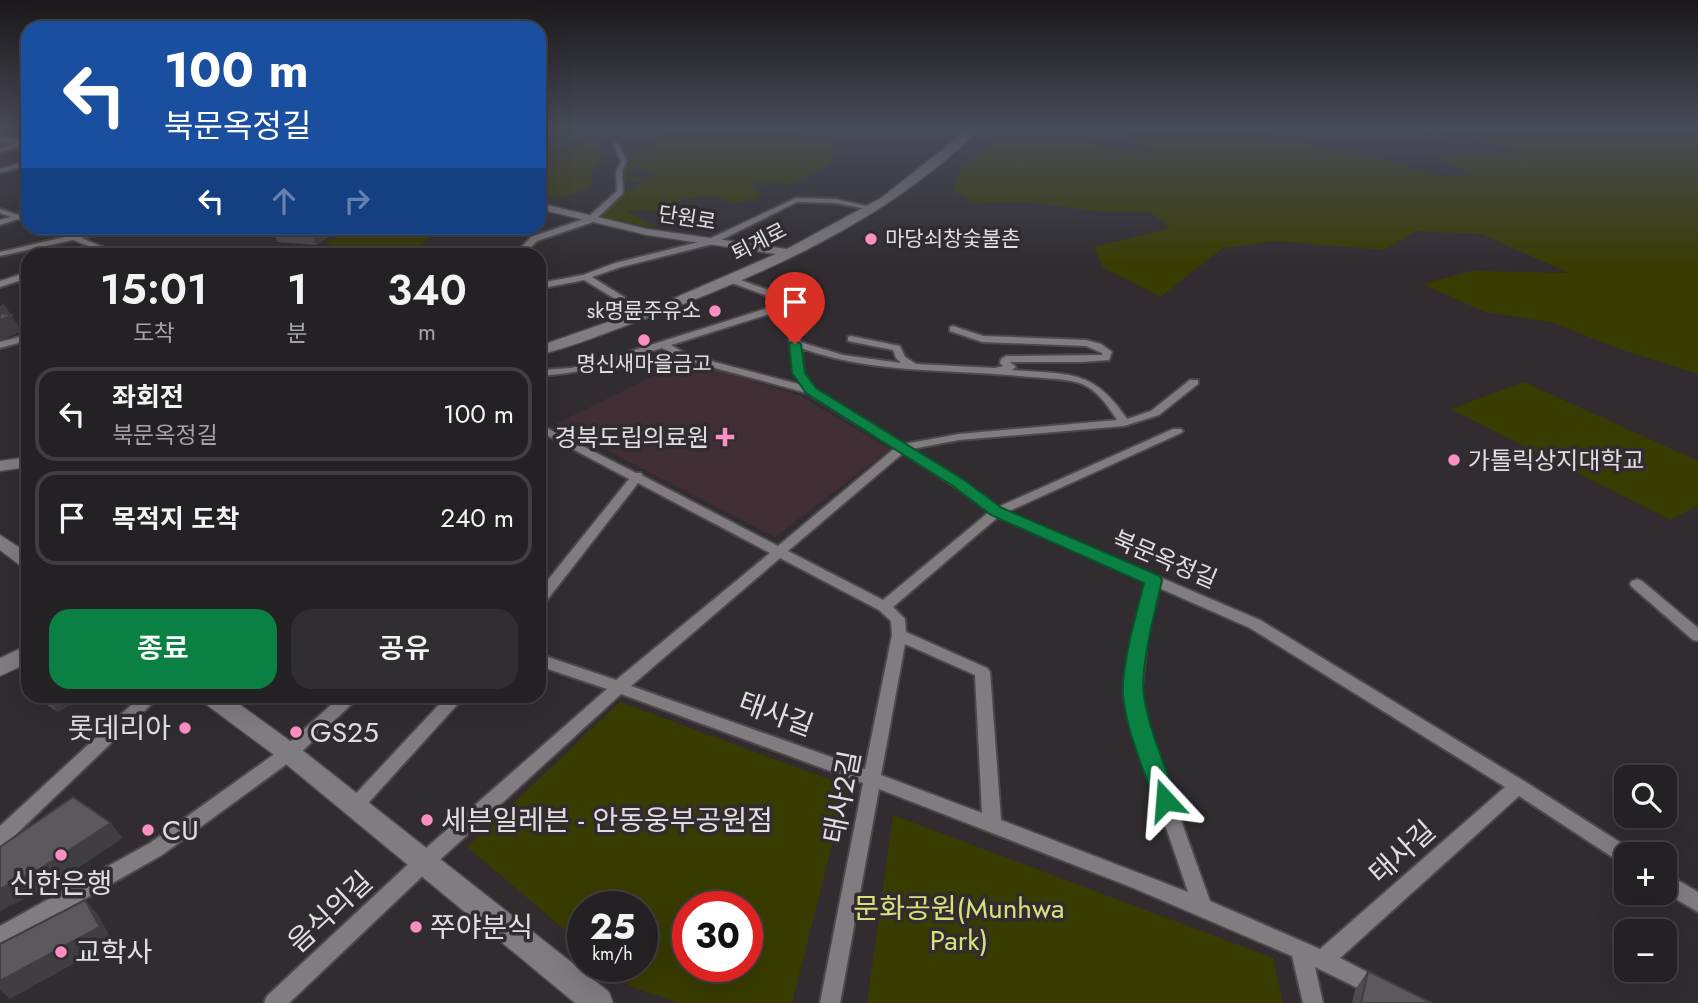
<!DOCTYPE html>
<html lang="ko">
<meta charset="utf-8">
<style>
body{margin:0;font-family:Jost,"Noto Sans KR",sans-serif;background:#302e31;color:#f1f3f6;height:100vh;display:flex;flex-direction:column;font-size:26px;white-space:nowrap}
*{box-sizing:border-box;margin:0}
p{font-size:23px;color:#a3a3a6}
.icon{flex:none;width:38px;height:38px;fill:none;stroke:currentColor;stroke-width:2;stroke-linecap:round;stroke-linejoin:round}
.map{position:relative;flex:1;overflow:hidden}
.drawer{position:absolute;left:21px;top:248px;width:525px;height:455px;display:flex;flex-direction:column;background:#242124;border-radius:21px;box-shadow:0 7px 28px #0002,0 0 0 2px #413e41}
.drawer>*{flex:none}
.banner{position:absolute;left:21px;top:21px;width:525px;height:214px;border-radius:21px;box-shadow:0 7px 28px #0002,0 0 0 2px #413e41;background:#1a4fa0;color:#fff;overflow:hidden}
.tools{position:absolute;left:1614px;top:765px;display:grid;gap:14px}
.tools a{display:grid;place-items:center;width:63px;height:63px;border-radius:14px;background:#242124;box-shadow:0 7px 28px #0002,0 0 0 2px #413e41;font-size:35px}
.speed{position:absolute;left:567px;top:891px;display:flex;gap:14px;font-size:35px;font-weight:700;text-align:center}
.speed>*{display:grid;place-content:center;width:91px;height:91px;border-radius:50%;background:#242124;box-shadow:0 7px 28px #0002,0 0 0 2px #413e41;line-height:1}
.speed small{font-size:18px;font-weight:400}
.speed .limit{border:10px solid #d22;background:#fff;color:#111}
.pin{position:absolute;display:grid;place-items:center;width:60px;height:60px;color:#fff;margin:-72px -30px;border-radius:50% 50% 50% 0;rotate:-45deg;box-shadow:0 0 7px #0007}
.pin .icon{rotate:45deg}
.me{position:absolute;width:77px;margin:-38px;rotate:341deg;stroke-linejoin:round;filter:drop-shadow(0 0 5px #0008)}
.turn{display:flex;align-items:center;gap:24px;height:147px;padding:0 28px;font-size:32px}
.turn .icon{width:91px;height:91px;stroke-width:2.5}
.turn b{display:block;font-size:49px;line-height:60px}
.lanes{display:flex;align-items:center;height:66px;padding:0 28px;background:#0003;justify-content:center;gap:35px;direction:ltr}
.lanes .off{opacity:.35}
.eta{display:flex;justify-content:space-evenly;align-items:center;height:119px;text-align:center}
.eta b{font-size:42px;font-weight:600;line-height:49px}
.primary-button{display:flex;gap:14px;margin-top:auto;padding:14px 28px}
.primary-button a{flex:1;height:80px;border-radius:21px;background:#0b8043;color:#fff;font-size:28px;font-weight:600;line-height:80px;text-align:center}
.primary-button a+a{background:#302e31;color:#f1f3f6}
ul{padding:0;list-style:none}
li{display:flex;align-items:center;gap:21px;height:94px;margin:0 14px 10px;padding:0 14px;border:4px solid #413e41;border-radius:21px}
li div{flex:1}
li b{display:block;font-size:26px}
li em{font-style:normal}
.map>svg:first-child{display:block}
</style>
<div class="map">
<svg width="1698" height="1003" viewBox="0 0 1698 1003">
<rect width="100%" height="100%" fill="#302c30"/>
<path fill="#422f36" d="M685 360 798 395 890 449 775 537 556 424Z"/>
<path fill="#383c00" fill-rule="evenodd" d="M658 128H777L778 131 833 143 830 165 791 184 750 183 760 193 757 199 733 204C712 188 682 201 659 207L671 209 670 211C655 213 643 208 628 212L660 229 599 217 626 192 652 175 647 171 632 169 627 174 644 179 638 182 624 181 621 173 629 159 628 154 650 147 664 134Z
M1109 128H1235L1384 160 1439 176 1473 175 1435 156 1492 155 1515 148 1444 135 1355 128H1698V374L1622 350 1551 322 1485 312 1423 284 1472 271 1569 273 1481 234 1416 231 1384 250 1276 241 1223 248 1160 297 1103 267 1094 247 1170 228 1150 212H1098L1030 202 972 203 953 190 962 166 1006 136 1090 143 1130 150 1147 147 1125 134Z
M560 141 572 150 589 142H601L598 152 600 161 591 174 593 182C583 196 555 196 539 199V146Z
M351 228H430L437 231 412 253 324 245Z
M1524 382 1698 461V506L1670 520 1451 409Z
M620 702 847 786 792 1003H679L632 987 608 966H642V906H583V945L467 847ZM688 906H747V966H688Z
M893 815 1273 958 1283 1003H867Z"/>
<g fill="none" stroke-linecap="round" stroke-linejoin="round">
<defs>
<path id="street" d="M28 140V144L0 152V148Z
M616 143 619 145 627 161 622 172 623 193 593 222 537 241 522 256H513L531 237 587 218 617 191 616 172 621 161 613 145Z
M28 161V165L0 173V169Z
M796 198 835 199 876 208 872 210 835 203 797 202 713 244 621 267 592 277 648 312 650 314 645 317 584 280 539 289V283L583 275 615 263 707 240Z
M0 209 28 218V222L18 219 0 225V220L11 217 0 213Z
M46 228C56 228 63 234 73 235 84 236 104 228 118 228V230L81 238 125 256H113L106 253 86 256 99 250 73 240 0 256V252L65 237 46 230Z
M28 272V278L0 287V281Z
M735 278 782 295 793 307 800 342 843 355 901 363 896 358 893 350 848 341V337L851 336 900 346 905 357 916 364 995 368 1003 366 1000 363 1001 359 1006 356 1102 355V353L1086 346 982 342 950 331V327L953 326 983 336 1086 340 1101 344 1112 352 1109 360 1081 362H1010L1016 367 1012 370C1068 375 1093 368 1127 419L1151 411 1190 380H1198V384L1159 415 1124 426 959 440 912 449 962 480 998 507 1173 429H1181L1183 431 1181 433 1007 512 1260 620 1524 781 1632 850 1634 854H1626V864L1620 862 1519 796 1340 958 1383 980 1386 987 1383 994 1376 997 1315 967 1323 1003H1303L1292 956 1131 887 879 789 840 1003H820L863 783 621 694 431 868 289 1003H264L267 996 417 856 607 689 539 666V654L616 680 770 553 638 483 544 604 539 606V591L629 479 539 431V424L636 473H641L643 476 778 546 895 448 807 393 682 359 662 348C618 362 586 373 539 376V370L571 368 593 363 781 304 776 299 732 283 731 281ZM785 309C792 334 787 363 802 385L688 355 671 345ZM801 348C872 374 946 369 1020 376 1037 378 1062 378 1079 383 1096 388 1108 406 1117 420L959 434 904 444 815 389 804 373ZM903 453 954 486 989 512 883 600 788 551ZM998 517 1147 582 1134 632 1125 694 1139 748 1188 892 1001 820 990 672 987 668 906 632 905 619 893 607ZM780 558 879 610 891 621 892 635 865 769 631 686ZM1159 588 1250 628 1505 787 1320 949 1210 901 1155 748 1141 694 1148 632ZM905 644 975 675 982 813 881 775Z
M19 337 24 340 22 342 0 348V342Z
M1637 579 1642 581 1698 628V641L1693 640 1632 587 1630 584 1632 581Z
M141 696H160L6 844 0 846V826Z
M341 696H360L295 758 162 855 0 947V926L150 843 283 748Z
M447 696H465L361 811 355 814 349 811 346 806 349 801Z
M1664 872 1698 892V912L1664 892Z"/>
<path id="secondary" d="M970 128H980C890 219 767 273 649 317 613 330 576 346 539 355V346L663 303 776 254 647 235 539 209V203L647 229 787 249 881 198Z
M0 136 28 140V146L0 142Z
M28 457V467L0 471V461Z
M0 535 28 553V568L21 566 0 550Z
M28 645V663L0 676V658Z
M200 696H228L297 746 609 992 613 1003H575L281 760 203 702Z"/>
<path id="primary" d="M539 346H547L549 350 539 357Z"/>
</defs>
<use href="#street" stroke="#4c494c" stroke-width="4"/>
<use href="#secondary" stroke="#4c494c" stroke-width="3"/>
<use href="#primary" stroke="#4c494c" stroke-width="3"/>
<use href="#street" fill="#807c80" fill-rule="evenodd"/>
<use href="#secondary" fill="#807c80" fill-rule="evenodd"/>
<use href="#primary" fill="#558bb4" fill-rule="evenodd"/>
</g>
<path fill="#4f4c4f" d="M273 231 337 232 316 245 277 242Z
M37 696H83L58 712 39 700Z
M1368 971 1432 1003H1352L1355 990Z"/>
<path fill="#403e40" d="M323 228H335L337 232 316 245 312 234Z
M4 304 22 331 0 341V306Z
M47 696H83L58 712 46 697Z
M111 823 123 838 54 884 0 911V889Z
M85 900 98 915 113 942 10 999 0 990V981Z"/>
<path fill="#5c585c" stroke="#403e40" stroke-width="2" d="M280 228H323L312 234 273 231Z
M0 313 12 315 0 320Z
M73 797 111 823 40 869 0 889V847Z
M85 900 100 927 0 981V944Z
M1368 971 1432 1003H1361Z"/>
<linearGradient id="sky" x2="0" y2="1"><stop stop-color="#1a181a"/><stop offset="0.48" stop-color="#484b59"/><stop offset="1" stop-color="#484b59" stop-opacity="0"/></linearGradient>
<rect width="1698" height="269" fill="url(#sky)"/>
<path fill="#0b8043" stroke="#07532c" stroke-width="2" d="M795 340 801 344 805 373 816 388 964 480 1002 508 1160 576 1162 580C1156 608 1139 670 1144 697 1150 732 1165 766 1177 800L1173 807 1165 809 1157 807 1154 800C1143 767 1126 730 1123 695 1121 666 1137 612 1144 583L991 515 953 486 806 393 792 373 789 344Z"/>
<g fill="#fc8fc1" stroke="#302c30" stroke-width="2.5">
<circle cx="871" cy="239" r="7"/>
<circle cx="715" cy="311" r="7"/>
<circle cx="644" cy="340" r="7"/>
<path d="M721.5 426.5h7v7h7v7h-7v7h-7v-7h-7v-7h7z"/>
<circle cx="1454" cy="460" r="7"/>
<circle cx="185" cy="728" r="7"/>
<circle cx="296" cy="732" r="7"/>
<circle cx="427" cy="820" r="7"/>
<circle cx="148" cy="830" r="7"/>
<circle cx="61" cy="855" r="7"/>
<circle cx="416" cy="927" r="7"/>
<circle cx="61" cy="952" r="7"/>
</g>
<g text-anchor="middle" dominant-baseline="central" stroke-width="7" stroke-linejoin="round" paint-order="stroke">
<g font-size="21" fill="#e0dee0" stroke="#302c30">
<text transform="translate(687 218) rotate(9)">단원로</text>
<text transform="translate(759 242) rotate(-27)">퇴계로</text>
</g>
<g font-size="21" fill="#e0dee0" stroke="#302c30" text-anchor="start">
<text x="885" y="239">마당쇠창숯불촌</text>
<text x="701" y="311" text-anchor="end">sk명륜주유소</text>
<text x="644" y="364" text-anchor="middle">명신새마을금고</text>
</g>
<g font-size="24" fill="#e0dee0" stroke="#302c30" text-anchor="end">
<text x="709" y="437">경북도립의료원</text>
<text x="1468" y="460" text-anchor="start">가톨릭상지대학교</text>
</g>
<g font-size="24" fill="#e0dee0" stroke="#302c30">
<text transform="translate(1165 559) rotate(23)">북문옥정길</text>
</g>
<g font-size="28" fill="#e0dee0" stroke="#302c30">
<text transform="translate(776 714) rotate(20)">태사길</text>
<text transform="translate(842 797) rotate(-79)">태사2길</text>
<text transform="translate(1402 852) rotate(-42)">태사길</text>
<text transform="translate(330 912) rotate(-43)">음식의길</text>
</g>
<g font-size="28" fill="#e0dee0" stroke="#302c30" text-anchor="start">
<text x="171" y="728" text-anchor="end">롯데리아</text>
<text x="310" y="732">GS25</text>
<text x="441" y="820">세븐일레븐 - 안동웅부공원점</text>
<text x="162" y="830">CU</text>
<text x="61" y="883" text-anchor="middle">신한은행</text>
<text x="430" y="927">쭈야분식</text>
<text x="75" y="952">교학사</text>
</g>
<g font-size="28" fill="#d7e17b" stroke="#302c30">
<text x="959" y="908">문화공원(Munhwa<tspan x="959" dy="32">Park)</tspan></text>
</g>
</g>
</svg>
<div class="tools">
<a><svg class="icon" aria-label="search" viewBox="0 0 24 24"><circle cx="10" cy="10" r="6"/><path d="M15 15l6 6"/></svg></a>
<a>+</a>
<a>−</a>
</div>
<div class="speed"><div>25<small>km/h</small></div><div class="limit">30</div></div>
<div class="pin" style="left:795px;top:344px;background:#d93025"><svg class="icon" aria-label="arrive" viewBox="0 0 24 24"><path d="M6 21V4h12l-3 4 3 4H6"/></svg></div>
<svg class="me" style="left:1165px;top:800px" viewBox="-20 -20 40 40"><path d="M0-17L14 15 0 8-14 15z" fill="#0b8043" stroke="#fff" stroke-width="4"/></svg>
<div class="banner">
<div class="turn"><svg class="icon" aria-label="left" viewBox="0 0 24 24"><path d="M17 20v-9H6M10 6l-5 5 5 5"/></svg><div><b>100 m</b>북문옥정길</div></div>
<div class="lanes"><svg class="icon" aria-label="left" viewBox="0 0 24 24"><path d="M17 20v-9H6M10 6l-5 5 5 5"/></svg><svg class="icon off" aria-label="ahead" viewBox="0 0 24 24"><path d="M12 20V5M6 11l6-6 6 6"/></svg><svg class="icon off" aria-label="right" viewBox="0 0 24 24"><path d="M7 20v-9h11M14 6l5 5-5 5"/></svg></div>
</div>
<section class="drawer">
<div class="eta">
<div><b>15:01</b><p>도착</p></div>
<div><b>1</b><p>분</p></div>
<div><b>340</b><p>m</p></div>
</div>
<ul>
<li><svg class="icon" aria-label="left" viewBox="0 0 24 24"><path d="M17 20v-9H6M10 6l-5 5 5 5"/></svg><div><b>좌회전</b><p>북문옥정길</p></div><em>100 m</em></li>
<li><svg class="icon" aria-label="arrive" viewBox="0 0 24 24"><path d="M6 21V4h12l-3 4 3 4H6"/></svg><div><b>목적지 도착</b></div><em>240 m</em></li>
</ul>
<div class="primary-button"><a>종료</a><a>공유</a></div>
</section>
</div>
